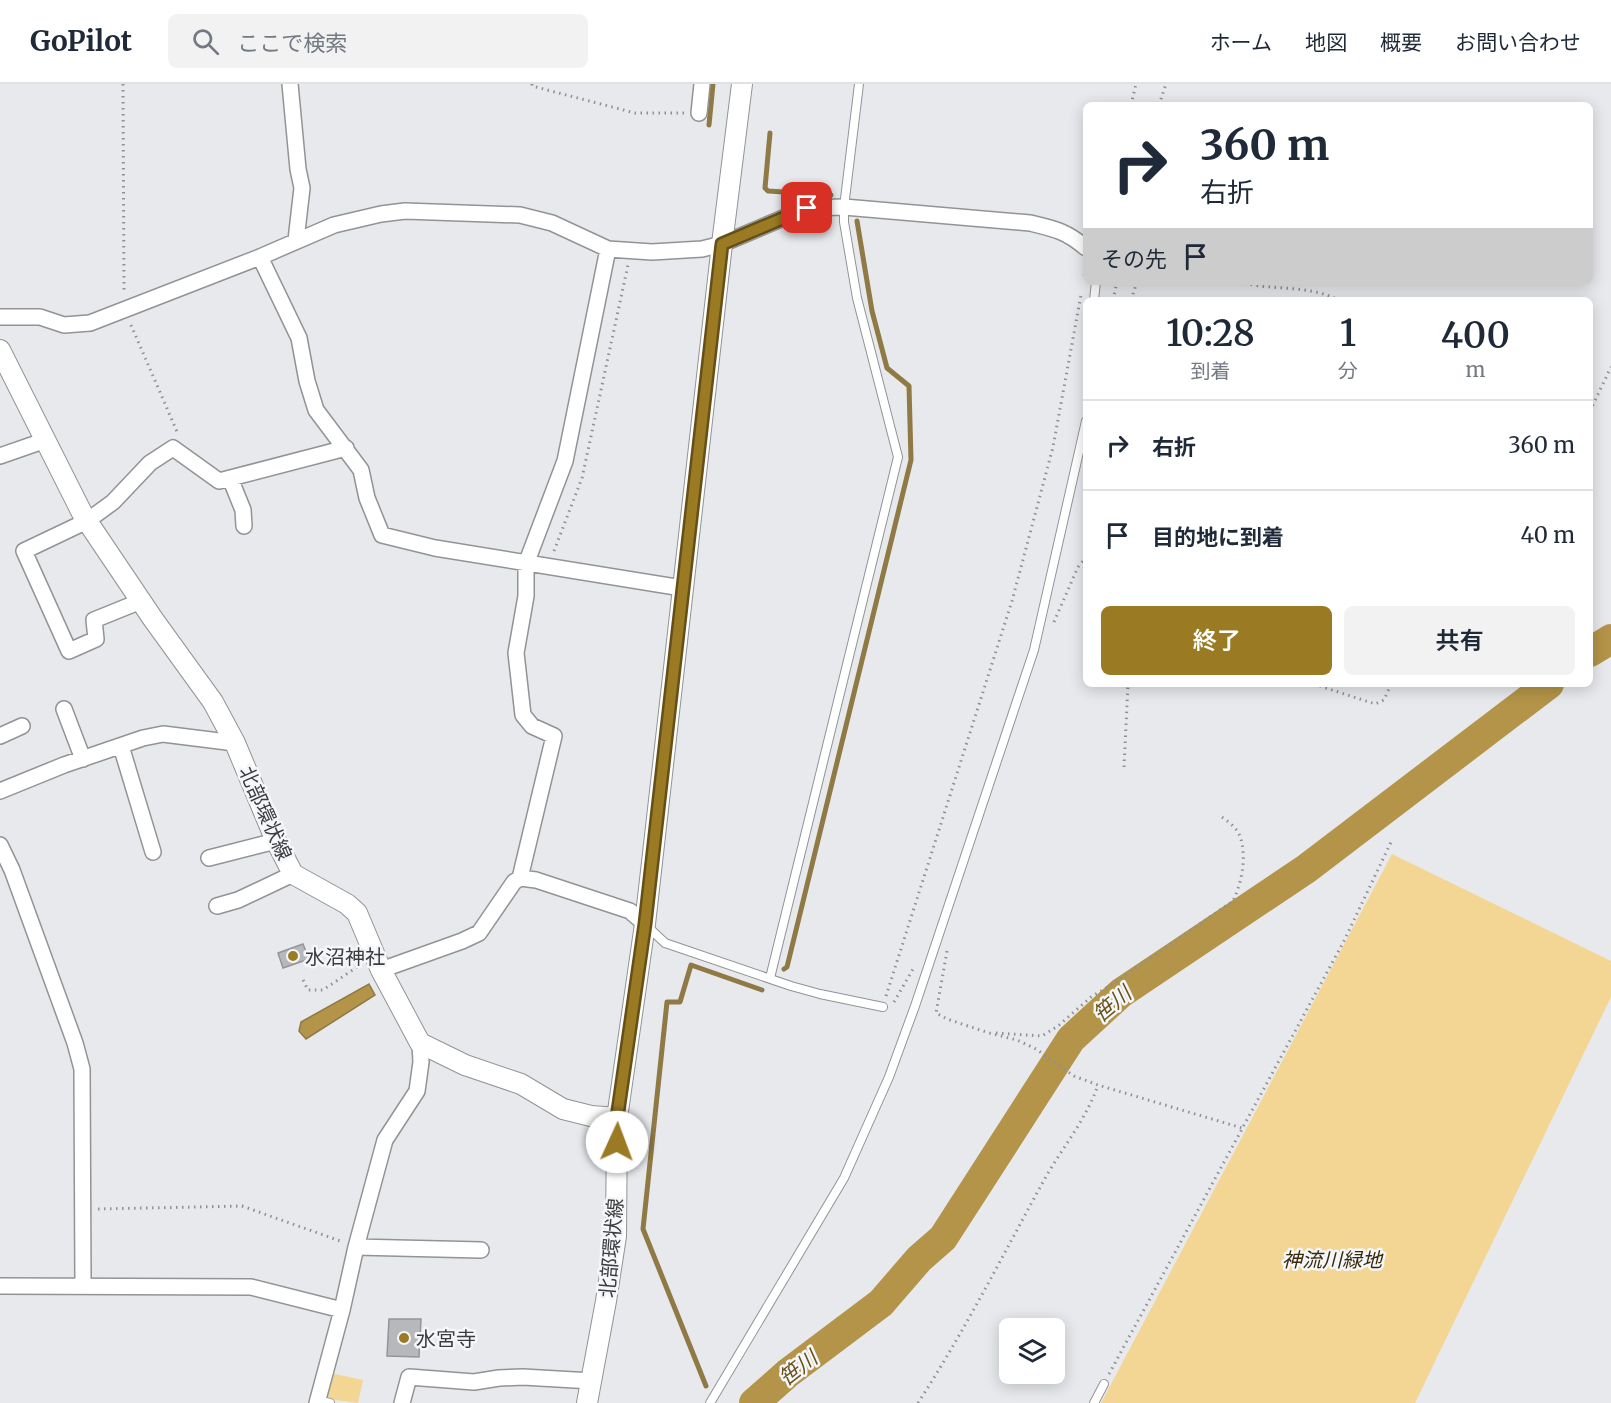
<!DOCTYPE html>
<html lang="ja">
<meta charset="utf-8">
<style>
body{margin:0;font-family:Merriweather,"Noto Sans JP",serif;background:#f2f2f3;color:#1f2937;height:100vh;display:flex;flex-direction:column;font-size:22px;white-space:nowrap}
*{box-sizing:border-box;margin:0}
p{font-size:20px;color:#747a83}
.icon{flex:none;width:33px;height:33px;fill:none;stroke:currentColor;stroke-width:2;stroke-linecap:round;stroke-linejoin:round}
.map{position:relative;flex:1;overflow:hidden}
.sheet{position:absolute;left:1083px;top:213px;width:510px;height:390px;display:flex;flex-direction:column;background:#fff;border-radius:9px;box-shadow:0 3px 15px #0003}
.sheet>*{flex:none}
.guide{position:absolute;left:1083px;top:18px;width:510px;height:183px;border-radius:9px;box-shadow:0 3px 15px #0003;background:#fff;color:#1f2937;overflow:hidden}
.controls{position:absolute;left:999px;top:1234px;display:grid;gap:12px}
.controls a{display:grid;place-items:center;width:66px;height:66px;border-radius:9px;background:#fff;box-shadow:0 3px 15px #0003;font-size:30px}
.pin{position:absolute;display:grid;place-items:center;width:51px;height:51px;color:#fff;margin:-26px;border-radius:12px;box-shadow:0 3px 9px #0006}
.me{position:absolute;width:66px;margin:-33px;rotate:2deg;stroke-linejoin:round;filter:drop-shadow(0 0 4px #0008)}
.turn{display:flex;align-items:center;gap:21px;height:126px;padding:0 18px;font-size:27px}
.turn .icon{width:78px;height:78px;stroke-width:2.5}
.turn b{display:block;font-size:42px;line-height:51px}
.then{display:flex;align-items:center;height:57px;padding:0 18px;background:#0003;gap:12px;font-size:22px}
.eta{display:flex;justify-content:space-evenly;align-items:center;height:102px;text-align:center}
.eta b{font-size:36px;font-weight:600;line-height:42px}
.button{display:flex;gap:12px;margin-top:auto;padding:12px 18px}
.button a{flex:1;height:69px;border-radius:9px;background:#9b7a24;color:#fff;font-size:24px;font-weight:600;line-height:69px;text-align:center}
.button a+a{background:#f2f2f3;color:#1f2937}
ul{padding:0;list-style:none}
li{display:flex;align-items:center;gap:18px;height:90px;padding:0 18px;border-top:2px solid #e0e1e3}
li div{flex:1}
li b{display:block;font-size:22px}
li em{font-style:normal}
header{display:flex;align-items:center;gap:36px;box-sizing:border-box;height:84px;padding:0 30px;background:#fff;border-bottom:2px solid #e0e1e3}
header strong{font-size:28px}
nav{display:flex;gap:33px;margin-inline-start:auto;font-size:21px}
.search{width:420px;height:54px;background:#f2f2f3;display:flex;align-items:center;gap:15px;box-sizing:border-box;padding:0 21px;border-radius:9px;color:#747a83;font-size:22px}
.map>svg:first-child{display:block}
</style>
<header>
<strong>GoPilot</strong>
<div class="search"><svg class="icon" aria-label="search" viewBox="0 0 24 24"><circle cx="10" cy="10" r="6"/><path d="M15 15l6 6"/></svg>ここで検索</div>
<nav><a>ホーム</a><a>地図</a><a>概要</a><a>お問い合わせ</a></nav>
</header>
<div class="map">
<svg width="1611" height="1319" viewBox="0 0 1611 1319">
<rect width="100%" height="100%" fill="#e8e9ec"/>
<path fill="#f3d693" d="M1392 770 1611 877V913L1415 1319H1101Z
M330 1289 363 1296 358 1319 329 1315 324 1308Z"/>
<path fill="#b39448" stroke="#8f7a45" stroke-width="1.5" d="M369 900 375 911 306 955 299 947 301 938Z"/>
<g fill="none" stroke-linecap="round" stroke-linejoin="round">
<path stroke="#8f7a45" stroke-width="5" d="M709 41 713 0
M770 49 765 104 768 107 831 111
M784 885 787 883 911 376 909 302 887 284 872 227 857 137
M706 1302 643 1145 667 918H680L691 881 762 906"/>
<path stroke="#b39448" stroke-width="30" d="M1590 568 1611 555
M754 1319 788 1289 881 1219 919 1175 943 1154 1071 955 1121 909 1306 785 1549 600"/>
</g>
<path fill="#b7b8bb" stroke="#949598" stroke-width="1.5" d="M303 860 309 875 283 884 278 869Z
M389 1235H421L419 1273 387 1272Z"/>
<g fill="none" stroke-linecap="round" stroke-linejoin="round">
<defs>
<path id="service" d="M1094 216 1096 198
M648 843 665 859 791 902 820 910 883 923
M770 894 898 373 857 214 844 138V123L859 0
M317 1316 330 1319
M710 1319 844 1094 889 993 915 922 1034 566 1086 337
M1094 1319 1104 1300"/>
<path id="minor" d="M290 0 298 85 302 104 296 156
M699 29 702 0
M260 173 299 254 307 297 316 326 361 386 367 414 382 451 435 464 682 504
M0 233H40L64 241 90 239 260 173 334 141 381 130 405 127 520 131 552 139 608 165 652 168 702 165 722 160 807 124 844 123 1030 139C1055 145 1066 147 1086 164
M0 372 46 356
M230 394 243 426 244 442
M141 517 94 536 96 555 69 567 24 467 87 437 113 418 150 379 173 364 219 397 346 364
M64 625 83 675
M0 652 22 642
M121 662 153 768
M0 707 64 681 143 654 163 650 235 659
M0 761 12 786 75 959 82 985 83 1201
M209 774 276 757
M520 794 554 652 532 642 523 631 516 569 526 512V480L565 377 608 165
M217 822 238 816 293 790
M381 886 462 857 479 849 514 798 520 794 536 796 630 827 645 840
M356 1163 481 1166
M0 1202 251 1203 342 1226
M317 1319 342 1226 356 1163 385 1056 417 1007 421 978 420 959
M402 1319 409 1293 474 1298 499 1294 523 1293 592 1297"/>
<path id="tertiary" d="M0 266 83 431 153 535 213 618 235 659 276 757 293 790 347 820 357 829 381 886 420 959 465 981 521 1000 563 1025 591 1032 617 1034
M587 1319 606 1217 616 1152 617 1034 645 840 722 160 742 0"/>
</defs>
<use href="#service" stroke="#919395" stroke-width="10"/>
<use href="#minor" stroke="#919395" stroke-width="18"/>
<use href="#tertiary" stroke="#919395" stroke-width="22"/>
<path stroke="#8f9092" stroke-width="3" stroke-dasharray="1.5 4.5" stroke-linecap="butt" d="M123 0 124 208
M532 0V2L635 29H684
M1131 21 1136 0
M1159 21 1166 0
M1084 192 1086 184
M1239 198C1271 207 1308 200 1338 216
M1113 216 1117 198
M1131 216 1137 198
M131 241 178 350
M1590 327 1611 283
M554 467 582 394 628 181
M1054 538 1078 483 1084 476H1086
M1314 600 1375 620 1384 616 1391 600
M1124 683 1128 600
M947 867 936 929 947 935 989 949 1017 956 1036 965 1074 992 1098 1001 1242 1044
M303 896 308 906H323L360 881
M886 912 1012 517 1053 363 1081 211
M894 918 913 885
M996 949 1042 952 1058 942 1091 913 1113 900 1233 817C1242 798 1247 773 1240 752 1236 743 1228 737 1220 732
M98 1125 242 1122 343 1158
M1109 1290 1344 857 1392 756
M918 1319C964 1248 1003 1171 1044 1096 1062 1064 1086 1036 1098 1001"/>
<use href="#service" stroke="#fff" stroke-width="8"/>
<use href="#minor" stroke="#fff" stroke-width="15"/>
<use href="#tertiary" stroke="#fff" stroke-width="20"/>
</g>
<g fill="none" stroke-linecap="round" stroke-linejoin="round">
<defs>
<path id="route" d="M617 1058V1034L645 840 722 160 807 124"/>
</defs>
<use href="#route" stroke="#654f17" stroke-width="15"/>
<use href="#route" stroke="#9b7a24" stroke-width="10"/>
</g>
<g fill="#9b7a24" stroke="#f5f6f9" stroke-width="2">
<circle cx="293" cy="872" r="6"/>
<circle cx="404" cy="1254" r="6"/>
</g>
<g text-anchor="middle" dominant-baseline="central" stroke-width="5" stroke-linejoin="round" paint-order="stroke">
<g font-size="20" fill="#3b3c3d" stroke="#f5f6f9">
<text transform="translate(266 729) rotate(66)">北部環状線</text>
<text transform="translate(611 1164) rotate(-85)">北部環状線</text>
</g>
<g font-size="20" fill="#3b3c3d" stroke="#f5f6f9" text-anchor="start">
<text x="305" y="872">水沼神社</text>
<text x="416" y="1254">水宮寺</text>
</g>
<g font-size="20" font-style="italic" fill="#392b09" stroke="#f5f6f9">
<text x="1332" y="1175">神流川緑地</text>
</g>
<g font-size="21" font-style="italic" fill="#685218" stroke="#f5f6f9">
<text transform="translate(1112 920) rotate(-40)">笹川</text>
<text transform="translate(798 1284) rotate(-38)">笹川</text>
</g>
</g>
</svg>
<div class="controls">
<a><svg class="icon" aria-label="layers" viewBox="0 0 24 24"><path d="M12 4l9 5-9 5-9-5zM3 14l9 5 9-5"/></svg></a>
</div>
<div class="pin" style="left:807px;top:124px;background:#d93025"><svg class="icon" aria-label="arrive" viewBox="0 0 24 24"><path d="M6 21V4h12l-3 4 3 4H6"/></svg></div>
<svg class="me" style="left:617px;top:1058px" viewBox="-20 -20 40 40"><circle r="19" fill="#fff"/><path d="M0-13L10 11 0 6-10 11z" fill="#9b7a24"/></svg>
<div class="guide">
<div class="turn"><svg class="icon" aria-label="right" viewBox="0 0 24 24"><path d="M7 20v-9h11M14 6l5 5-5 5"/></svg><div><b>360 m</b>右折</div></div>
<div class="then">その先<svg class="icon" aria-label="arrive" viewBox="0 0 24 24"><path d="M6 21V4h12l-3 4 3 4H6"/></svg></div>
</div>
<section class="sheet">
<div class="eta">
<div><b>10:28</b><p>到着</p></div>
<div><b>1</b><p>分</p></div>
<div><b>400</b><p>m</p></div>
</div>
<ul>
<li><svg class="icon" aria-label="right" viewBox="0 0 24 24"><path d="M7 20v-9h11M14 6l5 5-5 5"/></svg><div><b>右折</b></div><em>360 m</em></li>
<li><svg class="icon" aria-label="arrive" viewBox="0 0 24 24"><path d="M6 21V4h12l-3 4 3 4H6"/></svg><div><b>目的地に到着</b></div><em>40 m</em></li>
</ul>
<div class="button"><a>終了</a><a>共有</a></div>
</section>
</div>
